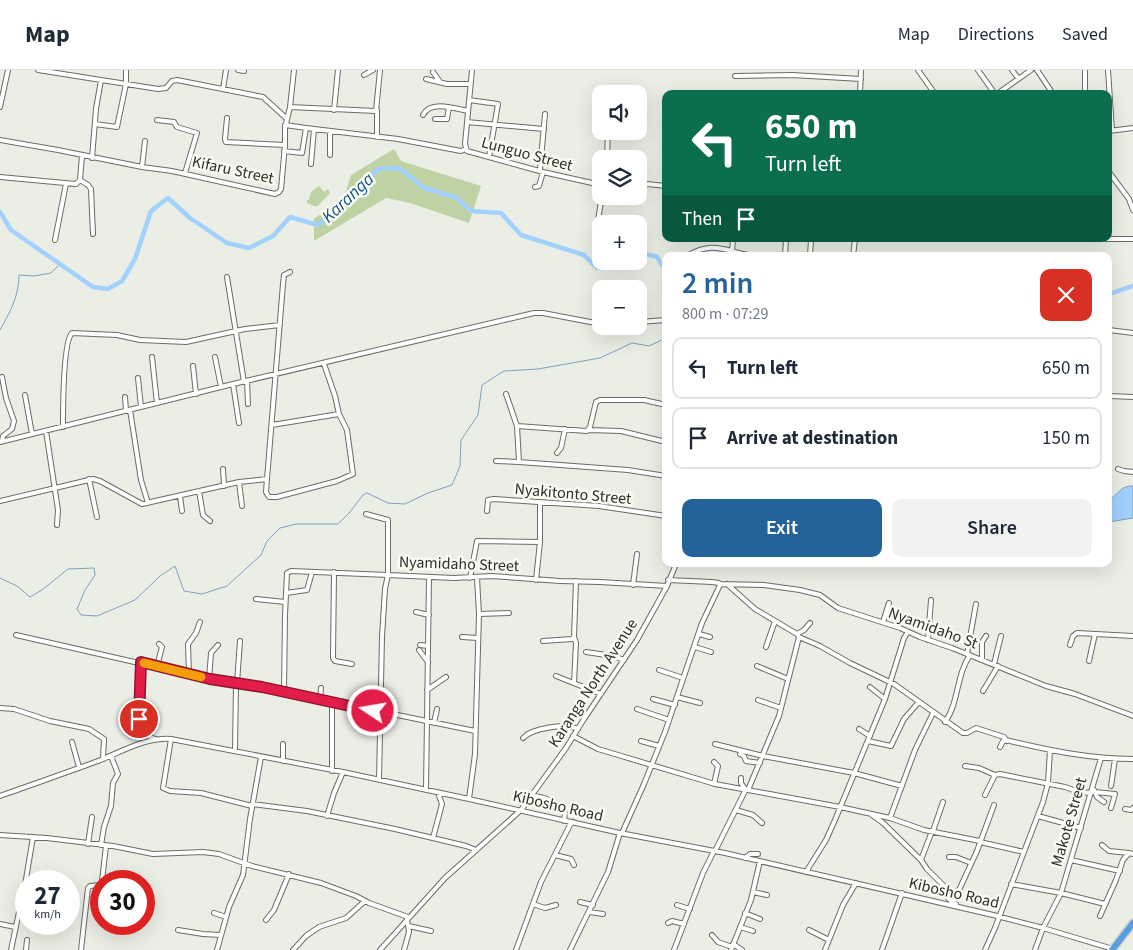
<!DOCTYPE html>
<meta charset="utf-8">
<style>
body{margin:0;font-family:"Source Sans 3",sans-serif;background:#f2f2f3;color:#1f2937;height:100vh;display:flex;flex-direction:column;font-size:19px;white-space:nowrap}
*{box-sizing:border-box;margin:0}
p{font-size:16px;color:#747a83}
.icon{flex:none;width:28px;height:28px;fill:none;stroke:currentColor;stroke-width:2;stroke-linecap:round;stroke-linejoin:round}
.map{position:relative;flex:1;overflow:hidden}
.sheet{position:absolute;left:662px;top:182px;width:450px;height:315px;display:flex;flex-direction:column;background:#fff;border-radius:10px;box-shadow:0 5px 20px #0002}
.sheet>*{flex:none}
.top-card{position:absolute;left:662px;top:20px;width:450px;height:152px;border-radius:10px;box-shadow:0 5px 20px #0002;background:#0b6e4f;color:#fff;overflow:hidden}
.fabs{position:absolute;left:592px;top:15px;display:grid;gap:10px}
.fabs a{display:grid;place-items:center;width:55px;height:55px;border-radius:10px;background:#fff;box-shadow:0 5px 20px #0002;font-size:25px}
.speed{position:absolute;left:15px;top:800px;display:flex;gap:10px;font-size:25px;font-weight:700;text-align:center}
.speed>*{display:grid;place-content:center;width:65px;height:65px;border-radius:50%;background:#fff;box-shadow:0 5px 20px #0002;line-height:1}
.speed small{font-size:12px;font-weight:400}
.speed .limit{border:8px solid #d22;background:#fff;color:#111}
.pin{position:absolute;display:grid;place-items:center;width:42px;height:42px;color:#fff;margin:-21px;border:2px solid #fff;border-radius:50%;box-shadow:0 1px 5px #0007}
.me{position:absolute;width:55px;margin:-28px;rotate:282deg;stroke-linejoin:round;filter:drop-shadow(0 0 4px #0008)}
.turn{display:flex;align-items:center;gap:18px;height:105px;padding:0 20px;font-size:22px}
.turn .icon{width:65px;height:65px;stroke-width:2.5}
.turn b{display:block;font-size:35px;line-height:42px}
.then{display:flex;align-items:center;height:48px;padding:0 20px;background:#0003;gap:10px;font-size:19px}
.round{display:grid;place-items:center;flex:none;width:52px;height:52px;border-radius:10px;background:#f2f2f3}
.summary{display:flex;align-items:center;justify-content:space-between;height:85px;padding:0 20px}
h1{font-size:30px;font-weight:600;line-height:38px;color:#246399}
.cta{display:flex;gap:10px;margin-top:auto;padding:10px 20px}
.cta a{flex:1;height:58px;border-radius:10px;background:#246399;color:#fff;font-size:20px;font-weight:600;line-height:58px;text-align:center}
.cta a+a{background:#f2f2f3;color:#1f2937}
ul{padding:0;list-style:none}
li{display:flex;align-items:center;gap:15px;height:62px;margin:0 10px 8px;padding:0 10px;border:2px solid #e0e1e3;border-radius:10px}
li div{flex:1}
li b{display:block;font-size:19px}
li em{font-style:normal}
header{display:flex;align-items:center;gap:30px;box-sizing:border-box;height:70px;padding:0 25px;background:#fff;border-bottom:1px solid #e0e1e3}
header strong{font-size:24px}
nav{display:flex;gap:28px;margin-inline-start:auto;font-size:18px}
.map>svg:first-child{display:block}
</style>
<header>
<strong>Map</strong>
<nav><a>Map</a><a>Directions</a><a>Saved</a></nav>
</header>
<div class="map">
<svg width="1133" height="880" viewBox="0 0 1133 880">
<rect width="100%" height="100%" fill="#eaeee5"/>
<path fill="#bfd2a4" d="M394 79 401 91 481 116 469 153 410 133 386 128 314 171V149L345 125 351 105Z
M319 116 324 122 328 119 330 123 318 136H314L307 133V130H309L311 122Z"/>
<path fill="#a2d1fe" stroke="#80a1bf" d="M1129 416H1133V448L1109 452V436L1112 435 1111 429 1123 418Z"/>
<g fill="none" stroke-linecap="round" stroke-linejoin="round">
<path stroke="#80a1bf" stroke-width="1" d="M0 260C10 242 19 226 19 205L34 206 51 203 60 194
M0 508 17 516 30 527 42 520 68 499 94 498 95 505 85 520 77 539 81 545 97 546 135 530 160 506 175 496 184 521 202 524 227 516 261 485 267 471 280 458 296 454H338L350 442 363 425 367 423 388 433 405 434 428 423 452 415 460 396 461 370 478 345 482 315 504 301 538 299 600 288 632 273 649 276 666 268"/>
<path stroke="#a2d1fe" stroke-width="4.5" d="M0 142 11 160 93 217 108 219 122 211 135 189 151 141 168 128 190 148 227 173 249 178 273 166 290 147 318 155 378 99 399 98 424 118 455 127 471 141 501 143 521 165 584 185 597 198 622 191
M639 185 642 183 657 187 666 201
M1109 224 1133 216"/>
<defs>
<path id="minor" d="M38 0 158 19 166 18 172 11 177 10 263 27 286 48
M238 0 244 1
M472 0 465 74 467 81 543 102 601 115
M918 0 935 24
M978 0 995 24
M1012 0 1018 8
M1037 0 1053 24
M1108 0 1112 60
M433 2 440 12
M364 5 373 0
M735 6 792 5 861 9
M426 9 447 14H470
M223 19 226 0
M860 24 861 0
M997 24 1031 0
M1085 24V0
M469 30 498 34 489 87
M0 37 8 0
M290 37 294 0
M334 40 338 0
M423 45C430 30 454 38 468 41
M227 48 225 69 226 72 285 75
M435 49H447L449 37
M157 50 174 52 177 57 197 63 185 103
M467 52 544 59
M95 54 117 57 126 14V0
M285 55 306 58
M330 61V85
M1109 61 1133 58
M377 67V40
M0 70 58 80 142 97 172 101 275 124 279 122 281 119 285 75V58L290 37 376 41 380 0
M284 81 302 83 306 58 398 69 461 81 466 79
M92 88 96 39 101 10
M607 89 608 61
M311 94 314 59
M142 97 145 71
M540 100 545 44
M1109 102 1129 129 1133 140
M0 107 76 114 80 110 82 86
M80 110 88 115 91 119 93 164
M639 116 647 114 666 116
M535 117 539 116 543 102
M601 161 598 159 597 156 602 126
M1106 169H1133
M55 170 66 114
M732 182 733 169
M687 186C715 169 727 183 756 186
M785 186 786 169
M810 186 811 169
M853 186 855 169
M290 202 284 205 283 214 267 409 266 422 269 427H277L337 411 353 404 347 360 339 344 335 326 324 294
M227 207 244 312
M639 252 666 250
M1109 260 1133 263
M152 287 157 333
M215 287 221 317
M193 296 196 324
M138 308 141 337
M247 311 248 334
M233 314 239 353
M506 324 517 356 519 392 628 400 666 406
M25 325 32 364
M1109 326 1133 327
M125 327 126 340
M130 340 141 410 148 433
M272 355 339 344
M517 356 587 361 590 357 596 332 600 330H644L666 335
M63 357C63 341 63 272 72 263L117 265 140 270 186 272 245 259 280 255
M588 360 621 361 666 372
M46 361 58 440 57 455
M2 371 3 366 12 359 14 351 6 328 2 307
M0 372 233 314 534 243H543L601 254
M557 383 561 378 565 359
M496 391 519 392
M223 399 224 416
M1118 399 1124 401 1133 402
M89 409 97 447
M239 412 242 436
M199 421 203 445 210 451
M180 426 182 441
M0 431 93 409 100 411 142 434 239 412 267 409
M487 441 488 430 494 429 599 436 666 446
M334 502 333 588 335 591 352 594
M470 508 477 471 540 472
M536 510 540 472V432
M720 514 764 515 800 520 820 525 838 538 900 558 920 567 952 578 1046 616 1075 624 1133 646
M727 514 755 539 797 564 799 567 779 646 748 720
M633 515 637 484
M286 523 307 520 312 502
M256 529 285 532
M416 542 429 545
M479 544 509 543
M883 552 889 533
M699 564 710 567
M797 564 804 560 810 553
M16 565 209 609 262 617 475 661
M462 567 478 568
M799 567 820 576 850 593 894 614 963 663H967L976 658 1004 667 1007 671
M928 570 931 530
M543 571 572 569 574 567 576 511
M420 575 428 576
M1070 575 1073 566 1077 563 1133 566
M695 577 711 582
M766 577 775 551
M419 580 428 592
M586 582 613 586 624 590
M967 584 976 534
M982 589V572L986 566
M1089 591 1095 564
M141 592 140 660 143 664 155 669
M994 594 1001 566
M157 596 162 577 159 574
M757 596 788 609
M659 600 683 608
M189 604 188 574 196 563 200 552
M556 606 601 624
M209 609 211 583 218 575
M237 613 240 571
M574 613 576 573 574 567
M870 617 885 629
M427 620 446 607
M983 621 998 596
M284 622 285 545 287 503 291 501 388 505V450L366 444
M677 627 700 633
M653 629 675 635
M320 630 321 618
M758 630 781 638
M0 638 14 639 50 651 89 659 104 669 103 689
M637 639 669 650
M945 652C959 633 956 605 970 585
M434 653 437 639
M859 659 870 666
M573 666 598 679 715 714 840 737 890 748 924 760 980 771
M523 668C532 658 565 653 578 659
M171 669 163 718 170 721 201 723 252 736
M641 671 659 676
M868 671 891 676 904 649 918 633
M72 672 79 697
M283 674V691
M715 674 763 686 854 703 902 716
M1000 677 1003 671 1006 670C1047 680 1090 689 1133 689
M235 681 236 613
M740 684 744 686 746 691 760 693
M965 696 979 698 995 705
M332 701V632
M741 708V713L745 719
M379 710 382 567 385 519 388 505 454 508 492 506 560 511 600 512 667 516
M714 714 718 696 714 692
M1111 716 1115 689
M426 720 429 507
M1094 720 1097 727 1104 732
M1095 722 1115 724 1111 738
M985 725 995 705 1000 704 1065 717 1079 722 1091 723
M0 726C33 714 66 703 98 691 121 682 146 667 171 669L343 702 469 729 620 763 725 783 993 845 1043 858 1113 879
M531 726C544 726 558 732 565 743L564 751
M469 729 475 684 479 544 477 508
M252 734 307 741 395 759 466 776 476 780
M1125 739 1131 740 1133 738
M736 740 753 745 762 753
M872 745 882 752 921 790 927 799 944 816 948 828 953 833
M327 746 334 723 343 702
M1038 746 1081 758
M890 748 915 680 933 643
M933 761 943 732
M622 763 644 714 665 662 702 553 720 515 719 513 712 512 668 510
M0 765 47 768 113 776 153 784 203 782 219 784 252 796 321 813 356 826 369 833 408 847
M433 768 442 734 438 723
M980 772 1024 782
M88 774 92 747
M101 775 104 757 111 736 113 713 118 704 111 686
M1102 775 1109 781 1129 783
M715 781 746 719
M555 785 571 789 574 795
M949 787H956L971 793
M745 788 750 784H758
M921 790 932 761
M1071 790 1120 801
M806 802 826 770 835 750 885 629 904 568 908 562
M102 811 106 776
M1011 814 1061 823 1101 688
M753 822 767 825
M101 832V825
M580 832 593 835
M533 834 545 838 556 835
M956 834 953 833 977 781 994 735
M677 835 690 839
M589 842 603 844
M214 843 226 847
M745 843 760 849
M1100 846 1116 810 1123 790 1129 783 1133 784
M266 850 274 840 289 804
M668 853 672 851 684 854
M0 854 15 857
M409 856 431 861
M740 857 753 861
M178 860 203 864 221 865
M809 860 829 870
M712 865 718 872 732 877
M733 874 742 880
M11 880 26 809 33 767
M26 880 27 870
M81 880 88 818 90 816 99 815 101 814
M217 880 229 837 243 805 250 749 261 687
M293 880 306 866 319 857 346 848 365 831
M380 880 445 808 521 740 566 678 584 649 637 570 667 516 676 494
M404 880 409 862 407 849
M516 880 541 812 570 755 573 752
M570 880 608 802 620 763
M674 880 703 803 714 781
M731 880 751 830 760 791
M825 880 843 835 856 813
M882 880 902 823
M985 880 995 858 1043 732 1048 713 1050 680
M1035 880 1043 858 1061 823 1105 834"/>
<path id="highway" d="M1112 880 1133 853"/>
</defs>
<use href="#minor" stroke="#6a6d65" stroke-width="6"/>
<use href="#highway" stroke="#cdcdcd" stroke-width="9"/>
<use href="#minor" stroke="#fff" stroke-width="4"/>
<use href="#highway" stroke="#579edf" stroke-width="6"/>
</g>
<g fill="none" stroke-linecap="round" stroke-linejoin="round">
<defs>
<path id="route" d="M139 649 141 592 210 609 262 617 373 641"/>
</defs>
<use href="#route" stroke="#92132f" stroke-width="12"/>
<use href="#route" stroke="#e11d48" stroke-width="9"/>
<path stroke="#f59e0b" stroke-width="9" d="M144 593 201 607"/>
</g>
<g text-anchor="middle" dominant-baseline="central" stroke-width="5" stroke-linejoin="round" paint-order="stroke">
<g font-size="16" fill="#2f302d" stroke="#f8fcf2">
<text transform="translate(527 84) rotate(15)">Lunguo Street</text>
<text transform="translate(233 100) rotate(12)">Kifaru Street</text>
<text transform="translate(573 424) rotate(5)">Nyakitonto Street</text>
<text transform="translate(459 494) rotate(2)">Nyamidaho Street</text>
<text transform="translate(933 558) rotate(20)">Nyamidaho St</text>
<text transform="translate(593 613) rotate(-57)">Karanga North Avenue</text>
<text transform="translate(558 736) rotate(13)">Kibosho Road</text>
<text transform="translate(1069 752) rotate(-74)">Makote Street</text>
<text transform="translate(954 823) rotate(13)">Kibosho Road</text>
</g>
<g font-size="18" font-style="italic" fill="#165589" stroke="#f8fcf2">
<text transform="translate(348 128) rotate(-43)">Karanga</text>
</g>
</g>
</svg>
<div class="fabs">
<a><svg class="icon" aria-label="sound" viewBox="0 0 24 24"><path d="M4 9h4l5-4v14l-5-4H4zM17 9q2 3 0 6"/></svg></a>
<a><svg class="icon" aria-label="layers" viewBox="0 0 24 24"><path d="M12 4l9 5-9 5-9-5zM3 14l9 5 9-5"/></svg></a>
<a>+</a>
<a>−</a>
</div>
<div class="speed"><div>27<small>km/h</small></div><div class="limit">30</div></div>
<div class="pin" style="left:139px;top:649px;background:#d93025"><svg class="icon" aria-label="arrive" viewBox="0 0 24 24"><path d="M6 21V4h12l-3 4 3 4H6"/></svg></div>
<svg class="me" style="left:373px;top:641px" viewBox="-20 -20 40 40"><circle r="17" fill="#e11d48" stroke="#fff" stroke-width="3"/><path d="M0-11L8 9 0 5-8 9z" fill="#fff"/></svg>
<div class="top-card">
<div class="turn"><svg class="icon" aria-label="left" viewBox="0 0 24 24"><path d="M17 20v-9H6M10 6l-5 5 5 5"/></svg><div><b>650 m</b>Turn left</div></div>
<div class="then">Then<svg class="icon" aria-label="arrive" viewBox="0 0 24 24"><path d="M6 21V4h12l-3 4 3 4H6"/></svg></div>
</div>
<section class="sheet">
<div class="summary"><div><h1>2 min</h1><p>800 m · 07:29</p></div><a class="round" style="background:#d93025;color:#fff"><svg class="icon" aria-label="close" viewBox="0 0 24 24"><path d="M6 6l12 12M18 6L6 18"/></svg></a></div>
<ul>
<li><svg class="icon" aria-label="left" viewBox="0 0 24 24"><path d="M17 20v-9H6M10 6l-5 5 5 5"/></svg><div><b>Turn left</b></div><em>650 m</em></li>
<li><svg class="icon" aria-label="arrive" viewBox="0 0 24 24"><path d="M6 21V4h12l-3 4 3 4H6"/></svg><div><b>Arrive at destination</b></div><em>150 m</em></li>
</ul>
<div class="cta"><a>Exit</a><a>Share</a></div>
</section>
</div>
